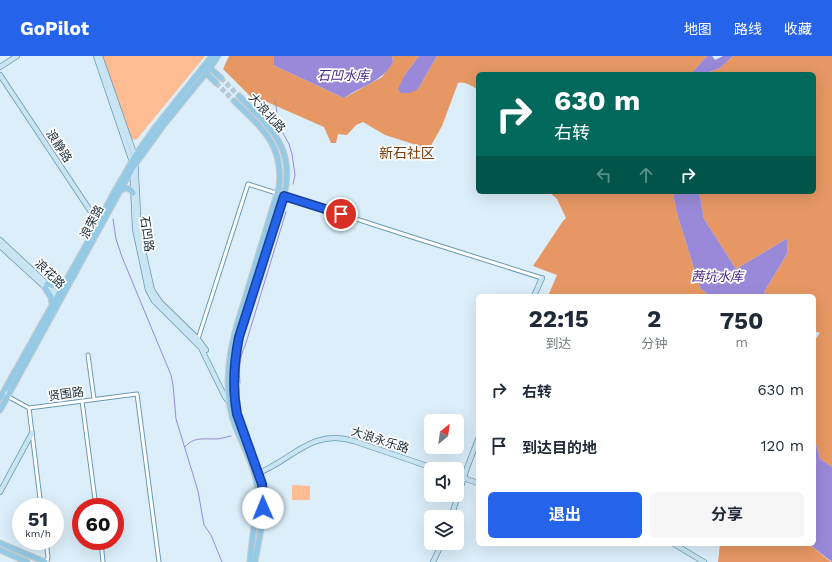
<!DOCTYPE html>
<html lang="zh">
<meta charset="utf-8">
<style>
body{margin:0;font-family:"Work Sans","Noto Sans SC",sans-serif;background:#f6f6f7;color:#1f2937;height:100vh;display:flex;flex-direction:column;font-size:15px;white-space:nowrap}
*{box-sizing:border-box;margin:0}
p{font-size:13px;color:#747a83}
.icon{flex:none;width:22px;height:22px;fill:none;stroke:currentColor;stroke-width:2;stroke-linecap:round;stroke-linejoin:round}
.map{position:relative;flex:1;overflow:hidden}
.details{position:absolute;left:476px;top:238px;width:340px;height:252px;display:flex;flex-direction:column;background:#fff;border-radius:6px;box-shadow:0 4px 16px #0002}
.details>*{flex:none}
.top-card{position:absolute;left:476px;top:16px;width:340px;height:122px;border-radius:6px;box-shadow:0 4px 16px #0002;background:#00695c;color:#fff;overflow:hidden}
.needle{width:26px;rotate:29deg}
.buttons{position:absolute;left:424px;top:358px;display:grid;gap:8px}
.buttons a{display:grid;place-items:center;width:40px;height:40px;border-radius:6px;background:#fff;box-shadow:0 4px 16px #0002;font-size:20px}
.speed{position:absolute;left:12px;top:442px;display:flex;gap:8px;font-size:20px;font-weight:700;text-align:center}
.speed>*{display:grid;place-content:center;width:52px;height:52px;border-radius:50%;background:#fff;box-shadow:0 4px 16px #0002;line-height:1}
.speed small{font-size:10px;font-weight:400}
.speed .limit{border:6px solid #d22;background:#fff;color:#111}
.pin{position:absolute;display:grid;place-items:center;width:34px;height:34px;color:#fff;margin:-17px;border:2px solid #fff;border-radius:50%;box-shadow:0 1px 4px #0007}
.me{position:absolute;width:44px;margin:-22px;rotate:359deg;stroke-linejoin:round;filter:drop-shadow(0 0 3px #0008)}
.turn{display:flex;align-items:center;gap:14px;height:84px;padding:0 12px;font-size:18px}
.turn .icon{width:52px;height:52px;stroke-width:2.5}
.turn b{display:block;font-size:28px;line-height:34px}
.lanes{display:flex;align-items:center;height:38px;padding:0 12px;background:#0003;justify-content:center;gap:20px;direction:ltr}
.lanes .off{opacity:.35}
.eta{display:flex;justify-content:space-evenly;align-items:center;height:68px;text-align:center}
.eta b{font-size:24px;font-weight:700;line-height:28px}
.cta{display:flex;gap:8px;margin-top:auto;padding:8px 12px}
.cta a{flex:1;height:46px;border-radius:6px;background:#2563eb;color:#fff;font-size:16px;font-weight:700;line-height:46px;text-align:center}
.cta a+a{background:#f6f6f7;color:#1f2937}
ul{padding:0;list-style:none}
li{display:flex;align-items:center;gap:12px;height:56px;padding:0 12px}
li div{flex:1}
li b{display:block;font-size:15px}
li em{font-style:normal}
header{display:flex;align-items:center;gap:24px;box-sizing:border-box;height:56px;padding:0 20px;background:#2563eb;color:#fff}
header strong{font-size:19px}
nav{display:flex;gap:22px;margin-inline-start:auto;font-size:14px}
.map>svg:first-child{display:block}
</style>
<header>
<strong>GoPilot</strong>
<nav><a>地图</a><a>路线</a><a>收藏</a></nav>
</header>
<div class="map">
<svg width="832" height="506" viewBox="0 0 832 506">
<rect width="100%" height="100%" fill="#dbeef9"/>
<path fill="#ffbb91" d="M102 0H205L137 83 135 84 131 82Z
M292 429 310 430V444H292Z"/>
<path fill="#e69763" d="M229 0H274L273 9 344 42 382 21 393 6 392 0H419L404 20 418 33 437 0H707L691 18H478V34C472 30 465 25 458 27L442 70 429 93 385 79 363 66 356 69 347 79 338 78 336 87H331L324 71 267 46 254 44 223 13Z
M733 0H832V411L820 403 814 380V285L820 277 814 275V240H767L764 236 787 198 788 182 736 213 704 163 699 136H814V18H708L709 16 720 12Z
M549 136H673L676 154 700 232 710 240H548L557 219 533 210 563 165 566 162 557 143Z
M720 488H809L831 506H718Z"/>
<path fill="#9a89d9" d="M274 0H392L393 6C382 26 363 29 344 42L273 9Z
M419 0H437L418 33 410 37H401L398 33 404 20Z
M707 0H712L715 4 723 0H733L720 12 709 16 708 18H691Z
M673 136H699L704 163 736 213 788 182 787 198 764 236 767 240H710L700 232 676 154Z
M814 380 820 403 832 411V506L809 488H814Z"/>
<g fill="none" stroke-linecap="round" stroke-linejoin="round">
<path stroke="#9a89d9" stroke-width="1" d="M275 44 279 70 289 88 292 98 295 119 293 128
M113 163 116 183 122 201 171 319 173 329 176 363 198 435 204 469 211 479 222 506
M240 327C239 314 239 302 245 290L286 156
M185 391C193 381 203 383 215 383 220 383 226 381 231 380"/>
<path stroke="#b4c7d2" stroke-width="5" stroke-dasharray="5 2.5" stroke-linecap="butt" d="M221 22 239 40
M216 27 234 45"/>
<defs>
<path id="street" d="M198 283 248 128 412 181 542 222
M88 299 94 343
M5 333 7 340 29 352 137 338 159 506
M82 345 96 451
M29 352 41 451
M46 485 48 501 47 506
M101 485 103 506"/>
<path id="secondary" d="M96 0 132 106 135 173 148 234 154 245 201 292 225 341 228 345H230
M100 0 135 100 139 177 152 234 160 246 198 283 206 294
M0 11 17 0
M0 19 99 168
M0 184 60 240
M0 190 58 243
M534 240 542 222
M256 418C292 405 310 372 354 385L436 413
M457 420 478 427
M0 436 32 377
M451 461 467 412 478 383
M674 488 704 506
M433 506 442 487"/>
<path id="primary" d="M209 11 221 22
M206 15V17L216 27
M239 40C270 72 296 91 284 140L239 281 235 303V349L237 358 262 428C267 453 259 481 255 506
M234 45C262 72 284 89 279 131L237 269C228 300 223 341 236 372 244 392 256 414 258 436 259 445 257 454 255 463 253 478 251 492 250 506
M121 134 127 132 131 134 133 137
M47 228 56 230 64 225
M45 232 51 241 52 249
M0 342 90 182 112 140 135 100 154 73 212 0
M0 354 132 113 162 71 210 12 218 0
M0 487 45 506
M0 494 27 506"/>
</defs>
<use href="#street" stroke="#6a99b2" stroke-width="5"/>
<use href="#secondary" stroke="#6a99b2" stroke-width="6"/>
<use href="#primary" stroke="#c8cccf" stroke-width="7"/>
<use href="#street" stroke="#fff" stroke-width="3"/>
<use href="#secondary" stroke="#c9e4f2" stroke-width="4.5"/>
<use href="#primary" stroke="#94cae5" stroke-width="5"/>
</g>
<g fill="none" stroke-linecap="round" stroke-linejoin="round">
<defs>
<path id="route" d="M263 452V439L262 428 237 358C232 332 234 306 239 281L284 140 341 158"/>
</defs>
<use href="#route" stroke="#184099" stroke-width="10"/>
<use href="#route" stroke="#2563eb" stroke-width="7"/>
</g>
<g text-anchor="middle" dominant-baseline="central" stroke-width="3.5" stroke-linejoin="round" paint-order="stroke">
<g font-size="12" fill="#192c37" stroke="#fff">
<text transform="translate(267 57) rotate(48)">大浪北路</text>
<text transform="translate(59 90) rotate(57)">浪静路</text>
<text transform="translate(92 166) rotate(-62)">浪荣路</text>
<text transform="translate(147 178) rotate(82)">石凹路</text>
<text transform="translate(50 218) rotate(44)">浪花路</text>
<text transform="translate(66 338) rotate(-8)">贤围路</text>
<text transform="translate(380 384) rotate(18)">大浪永乐路</text>
</g>
<g font-size="13" font-style="italic" fill="#442482" stroke="#fff">
<text x="343" y="19">石凹水库</text>
<text x="717" y="220">茜坑水库</text>
</g>
<g font-size="14" fill="#753a09" stroke="#fff">
<text x="407" y="97">新石社区</text>
</g>
</g>
</svg>
<div class="buttons">
<a><svg class="needle" viewBox="-14 -14 28 28"><path d="M0-13l5 13h-10z" fill="#e53935"/><path d="M0 13l5-13h-10z" fill="#747a83"/></svg></a>
<a><svg class="icon" aria-label="sound" viewBox="0 0 24 24"><path d="M4 9h4l5-4v14l-5-4H4zM17 9q2 3 0 6"/></svg></a>
<a><svg class="icon" aria-label="layers" viewBox="0 0 24 24"><path d="M12 4l9 5-9 5-9-5zM3 14l9 5 9-5"/></svg></a>
</div>
<div class="speed"><div>51<small>km/h</small></div><div class="limit">60</div></div>
<div class="pin" style="left:341px;top:158px;background:#d93025"><svg class="icon" aria-label="arrive" viewBox="0 0 24 24"><path d="M6 21V4h12l-3 4 3 4H6"/></svg></div>
<svg class="me" style="left:263px;top:452px" viewBox="-20 -20 40 40"><circle r="19" fill="#fff"/><path d="M0-13L10 11 0 6-10 11z" fill="#2563eb"/></svg>
<div class="top-card">
<div class="turn"><svg class="icon" aria-label="right" viewBox="0 0 24 24"><path d="M7 20v-9h11M14 6l5 5-5 5"/></svg><div><b>630 m</b>右转</div></div>
<div class="lanes"><svg class="icon off" aria-label="left" viewBox="0 0 24 24"><path d="M17 20v-9H6M10 6l-5 5 5 5"/></svg><svg class="icon off" aria-label="ahead" viewBox="0 0 24 24"><path d="M12 20V5M6 11l6-6 6 6"/></svg><svg class="icon" aria-label="right" viewBox="0 0 24 24"><path d="M7 20v-9h11M14 6l5 5-5 5"/></svg></div>
</div>
<section class="details">
<div class="eta">
<div><b>22:15</b><p>到达</p></div>
<div><b>2</b><p>分钟</p></div>
<div><b>750</b><p>m</p></div>
</div>
<ul>
<li><svg class="icon" aria-label="right" viewBox="0 0 24 24"><path d="M7 20v-9h11M14 6l5 5-5 5"/></svg><div><b>右转</b></div><em>630 m</em></li>
<li><svg class="icon" aria-label="arrive" viewBox="0 0 24 24"><path d="M6 21V4h12l-3 4 3 4H6"/></svg><div><b>到达目的地</b></div><em>120 m</em></li>
</ul>
<div class="cta"><a>退出</a><a>分享</a></div>
</section>
</div>
